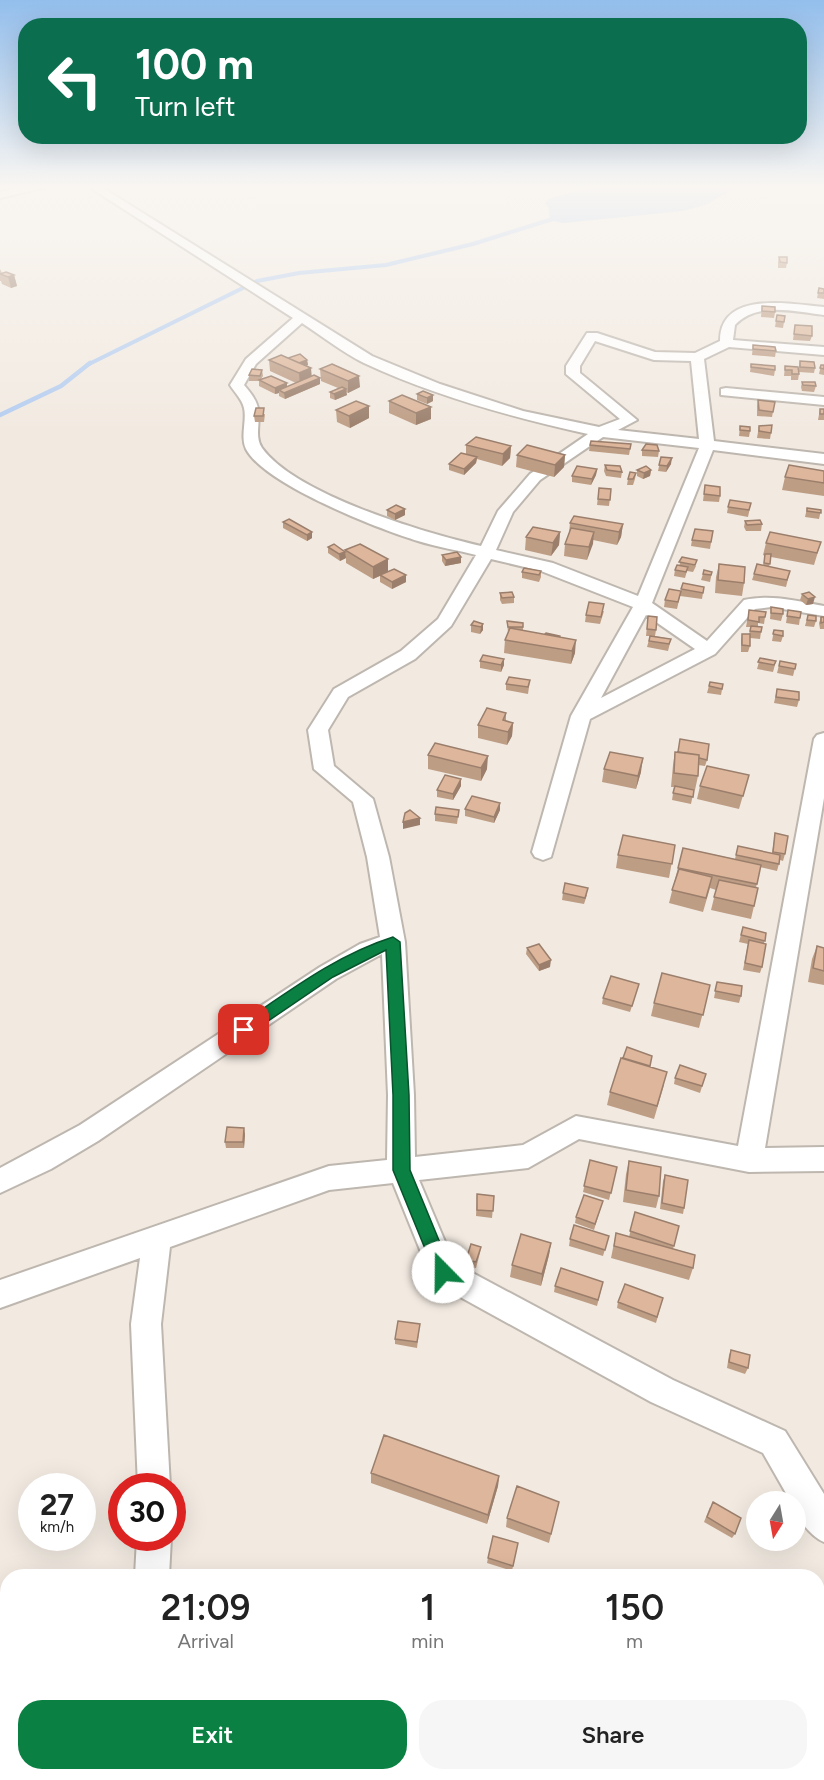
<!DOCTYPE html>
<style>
body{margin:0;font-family:Figtree,sans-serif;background:#f6f6f6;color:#222;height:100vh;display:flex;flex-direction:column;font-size:22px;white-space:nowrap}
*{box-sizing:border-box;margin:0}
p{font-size:20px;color:#767676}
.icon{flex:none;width:33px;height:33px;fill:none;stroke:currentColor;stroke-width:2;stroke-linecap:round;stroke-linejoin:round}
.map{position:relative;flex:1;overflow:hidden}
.drawer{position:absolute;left:0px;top:1569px;width:825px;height:212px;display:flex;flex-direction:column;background:#fff;border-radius:24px 24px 0 0;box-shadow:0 6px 24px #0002}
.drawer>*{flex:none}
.banner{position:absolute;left:18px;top:18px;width:789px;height:126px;border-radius:24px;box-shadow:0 6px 24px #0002;background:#0b6e4f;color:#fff;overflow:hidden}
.needle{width:39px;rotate:191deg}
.fabs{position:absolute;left:746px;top:1491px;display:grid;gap:12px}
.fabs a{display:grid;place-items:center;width:60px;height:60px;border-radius:50%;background:#fff;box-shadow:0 6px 24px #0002;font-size:30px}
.speed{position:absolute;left:18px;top:1473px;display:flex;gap:12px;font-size:30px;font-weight:700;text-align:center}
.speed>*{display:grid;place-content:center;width:78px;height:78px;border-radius:50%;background:#fff;box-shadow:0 6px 24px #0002;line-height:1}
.speed small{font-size:15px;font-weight:400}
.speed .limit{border:9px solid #d22;background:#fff;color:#111}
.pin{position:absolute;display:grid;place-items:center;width:51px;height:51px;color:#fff;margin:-26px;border-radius:12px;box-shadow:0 3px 9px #0006}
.me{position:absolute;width:66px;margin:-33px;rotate:338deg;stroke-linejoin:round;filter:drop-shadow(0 0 4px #0008)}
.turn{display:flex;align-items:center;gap:21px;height:126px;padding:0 18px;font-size:27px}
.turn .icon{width:78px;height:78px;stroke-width:2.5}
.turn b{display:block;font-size:42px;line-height:51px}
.eta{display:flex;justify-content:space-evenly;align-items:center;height:102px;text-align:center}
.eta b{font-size:36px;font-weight:600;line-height:42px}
.cta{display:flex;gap:12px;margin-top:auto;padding:12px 18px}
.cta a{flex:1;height:69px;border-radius:24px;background:#0b8043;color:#fff;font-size:24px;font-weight:600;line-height:69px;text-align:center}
.cta a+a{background:#f6f6f6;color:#222}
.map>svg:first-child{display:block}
</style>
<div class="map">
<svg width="824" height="1780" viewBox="0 0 824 1780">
<rect width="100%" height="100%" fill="#f2eae1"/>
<path fill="#b4cdf1" d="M595 185H740L705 205 682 211 563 223 550 220 549 208 545 203 549 199Z"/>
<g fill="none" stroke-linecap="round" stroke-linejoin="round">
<path stroke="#b4cdf1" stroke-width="4" d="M87 365 257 281 299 273 386 265 473 244 559 217"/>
<path stroke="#b4cdf1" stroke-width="4.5" d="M0 415 61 386 90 363"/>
<defs>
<path id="minor" d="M34 185H55L0 198V192Z
M86 185H98L372 356 440 384 523 411 599 427 620 419 566 374V366L587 333H597L655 352 695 353 720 341C720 290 791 304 824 307V315C796 312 756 301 735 325L733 340 824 347V355L729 347 704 359 714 441 824 454V464L713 450 652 603 707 641 744 600C771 594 797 601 824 606V616L771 607 755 609 715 654 590 719 551 857 543 860 535 857 532 852 571 716 633 607 541 571 491 559 451 626 415 659 348 697 328 730 334 766 373 799 389 857 405 942 414 1095 415 1157 523 1145 576 1116 738 1146 814 739 817 735 824 733V798L765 1148 824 1147V1171L749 1172 579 1139 528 1168 419 1180 454 1263 673 1380 785 1431 824 1494V1542C810 1536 795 1517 795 1502H791L763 1453 651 1402 433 1282 393 1183 329 1190 170 1247 161 1324 170 1486H138L131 1324 140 1258 0 1308V1280L329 1166 387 1160 388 1095 382 954 336 979 98 1141 51 1169 0 1193V1168L80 1125 320 967 360 944 380 937 367 857 353 802 314 769 308 730 334 689 401 651 438 619 476 555C457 550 437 547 418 541 379 529 265 485 246 449 240 436 247 421 244 408 242 399 235 393 230 385L246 359 293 318ZM302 323C322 336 342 352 364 363 435 396 511 417 588 434L530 474 498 511 481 546C425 533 296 495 262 448 254 437 261 420 258 408 256 399 250 392 244 385L256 364ZM595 341 654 360 691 361 699 439 618 430 637 420 580 373V366ZM603 437 699 448 638 596 553 563 496 550 513 512 540 480ZM646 615 695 649 601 698Z
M726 388 824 397V405L721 395V389Z
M137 1538H171L169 1576H135Z
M90 1773H128L127 1780H89Z"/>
</defs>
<use href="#minor" stroke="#beb7af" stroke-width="4"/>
<use href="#minor" fill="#fff" fill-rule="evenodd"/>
</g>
<path fill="#be9d85" d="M779 257 787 263 786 268H778V262Z
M0 269 2 273 14 275 17 286 11 288 2 284 1 281H0Z
M819 288 824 289V299L817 298Z
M762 306 775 312 774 318 761 317Z
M777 315 785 316 783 328 775 327Z
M795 325 812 336 810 341 793 340Z
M753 345 776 351 775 357 752 355Z
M288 358 307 360 308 365 306 366 311 368V376L320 384 285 399 279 396V393L275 394 259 386V381H249V375L262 370 263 376 261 379 287 383V387L296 383 270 371 269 360Z
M800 361 815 368 814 373 799 372V367Z
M332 364 360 387 348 393 346 392 347 395 335 400 330 398V392L338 388 321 381 320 369Z
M751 364 775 370 774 376 750 372Z
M821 365H824V375L819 374Z
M785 366 799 374 798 380H791V376H784Z
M802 382 816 386 814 392 802 391 801 387Z
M417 394 433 401 427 404 417 400Z
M758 400 775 402 772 417 757 416V406Z
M389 401 431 407V419L416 425 389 413Z
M369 406V418L350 428 337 422 336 410Z
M820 409H824V420H818Z
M265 414 264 422H255L254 416Z
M740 426 750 431 749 437 739 436Z
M759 426 771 433 770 439 757 438Z
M631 444 629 455 589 451 590 445Z
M466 445 511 446 510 458 502 466 477 459 476 463 464 475 449 470V464L466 454Z
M642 450 659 451 658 457 642 456Z
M517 455H565L564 467 554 477 516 467Z
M661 457 671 464 666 472 658 471Z
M605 465 622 472 621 478 606 476 604 471Z
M597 469 596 475 591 485 572 482V476Z
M637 470H651L650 476 643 479 637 476Z
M824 471V496L782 490 785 477Z
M636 473 635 479 633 485H627L628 479Z
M705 485 720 496 719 502 703 501Z
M599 488 611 489 609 506 597 505Z
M751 503 748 517 727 513 728 507Z
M807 508 821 510 819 519 805 517Z
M387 510 405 515 395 520 387 516Z
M745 521 762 524 761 531H746L744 527Z
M283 522 312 532V538L307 541 283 528Z
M570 523 623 524 621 537 617 545 593 540 587 560 564 556 565 544 569 533Z
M713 531 710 549 691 546 692 540Z
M560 532 559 545 551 556 525 550 526 537Z
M821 542 814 565 771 557 769 567 790 571 786 587 752 580 754 574 763 566 765 556 763 555 766 543Z
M328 547 345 551V550L388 559V572L406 575V582L392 589 380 582V576L373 579 346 563V558L340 561 328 553Z
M442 555 461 563 445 566 442 561Z
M682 557 696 566 693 572 687 571 685 578 674 576 675 570 679 566Z
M719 564 744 583 742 596 715 593 716 577Z
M541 571V577L539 582 522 578V572Z
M712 572 710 582 701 580 703 574Z
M683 583 704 587 702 599 680 596 677 609 664 607 665 600 681 591Z
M500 593 514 597V603L502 604 500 600Z
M802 594 813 604 806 605 800 600Z
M771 607 783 614 781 621 770 619Z
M749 610 765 617 764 624 758 623V627L761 632 760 639 750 638V646L748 652H741V640L742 634H749L751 627H746Z
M788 610 800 618 799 625 786 623Z
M604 611 600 624 585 622 586 615Z
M808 615 816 621 814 627 805 626Z
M648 616 656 630 655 636 671 639 668 651 647 647 650 636H646Z
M821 617H824V629H820L819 623Z
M507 621 523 627V631L560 637 575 653 571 664 504 653 505 640 508 633Z
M483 624V630L480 634 471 632V625Z
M774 630 783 636 781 642 772 641Z
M760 658 776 661 773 672 757 669Z
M480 661 504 665 501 672 480 668Z
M780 661 796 664 793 676 777 673Z
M530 680 528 694 506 690V684Z
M710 682 723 684 721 695 707 693Z
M777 689 799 700 797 707 774 703Z
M506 713V721L513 723 512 736 507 745 478 738V725Z
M675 752 707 760 705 766 698 765V776L695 790 689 789 694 790 691 804 672 800 674 787H671L673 765Z
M428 755 487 769 481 781 428 769Z
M604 769 641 772 636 789 602 782Z
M749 775 739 809 697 799 700 786Z
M461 786 453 800 437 797V790Z
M465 809 500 810 494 823 465 816Z
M459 810 457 824 435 821V814Z
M775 833 785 854 783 861 780 860 777 871 760 867 756 888 754 906 751 919 711 910 716 890 710 888 703 912 669 903 683 848 735 859 738 846 772 853Z
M675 845 669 878 616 868 618 855Z
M563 893 587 895 584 904 562 900Z
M743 927 766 933 764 943 762 967 760 973 743 970 748 944 739 942Z
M817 946 824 948V985L808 982 812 959Z
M527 948 550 967 539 971 526 954Z
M717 982 741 996 739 1003 714 998Z
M710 985 699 1028 651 1016 654 1003Z
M637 991 630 1012 602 1004 603 998Z
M650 1066 664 1085 654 1119 607 1105 610 1092Z
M706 1074 700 1093 674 1084 675 1078Z
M245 1134 244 1148H226L225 1142Z
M590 1160 617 1167 609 1200 583 1192Z
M629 1161 659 1196 656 1208 623 1202 626 1174Z
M665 1175 684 1208 683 1214 660 1209 663 1181Z
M477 1194 494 1196 492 1218 476 1216Z
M603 1201 594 1230 575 1223 576 1217Z
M635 1212 679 1226 673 1249 693 1268 689 1280 611 1258 616 1233 629 1237Z
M609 1236 603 1256 569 1246 570 1239Z
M551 1243 549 1255 541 1286 510 1277 512 1265Z
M481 1247 480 1253 476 1268 465 1266 466 1260Z
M603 1282 597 1306 554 1292 555 1286Z
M663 1298 656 1323 617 1308 618 1302Z
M420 1324 417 1348 395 1344V1339Z
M731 1350 748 1368 745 1374 727 1368 729 1355Z
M371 1473 499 1476 498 1486 487 1524 371 1483Z
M559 1502 549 1543 506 1527 507 1518Z
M710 1507 735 1534 732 1538 704 1522Z
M518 1543 512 1571 487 1563 488 1558Z
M818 1720 824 1780H810V1773H818Z"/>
<path fill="#9b7f6c" d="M14 275 17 286 11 288 8 277Z
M307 360 308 365 296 369 295 364Z
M311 368 312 379 300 385 299 373Z
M359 376 360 387 348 393V381Z
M320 378V384L285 399 284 393Z
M287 383V389L279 390V393L275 394V388Z
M346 389 347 395 335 400 334 394Z
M433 395V401L427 404V398Z
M369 406V418L350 428 349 416Z
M431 407V419L416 425V413Z
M511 446 510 458 502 466 503 454Z
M565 455 564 467 554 477 555 465Z
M477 457 476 463 464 475V469Z
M672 458 671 464 666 472 667 466Z
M597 469 596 475 591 485 592 479Z
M651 470 650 476 643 479 644 473Z
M405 509V515L395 520V514Z
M623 524 621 537 617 545 619 532Z
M312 532V538L307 541V535Z
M560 532 559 545 551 556 553 543Z
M594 532 593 544 587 560 589 547Z
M345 552 346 558 340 561 339 554Z
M461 557V563L445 566 446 560Z
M388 559V572L373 579V567Z
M406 575V582L392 589V582Z
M815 597 813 604 806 605 808 599Z
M483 624V630L480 634 481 627Z
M576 640 575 653 571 664 572 651Z
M504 659V665L501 672V665Z
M513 723 512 736 507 745 508 732Z
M488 756 487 769 481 781V768Z
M643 758 641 772 636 789 638 776Z
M461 779V786L453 800V794Z
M500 803V810L494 823V817Z
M420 818V825L403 829V822Z
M551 960 550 967 539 971V965Z
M244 1128 245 1134 244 1148 243 1142Z
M551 1243 549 1255 541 1286 542 1274Z
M499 1476 498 1486 487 1524 488 1515Z"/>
<path fill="#ddb69b" stroke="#9b7f6c" stroke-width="1.5" d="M779 257H787V263L780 262Z
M6 272 14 275 8 277 0 274Z
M819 288 824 289V293H818Z
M762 306 775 307V312L762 311Z
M777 315 785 316 784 322 776 321Z
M795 325 812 326V336L794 334Z
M753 345 775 347 776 351 753 349Z
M300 354 307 360 299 363 288 358Z
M281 355 311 368 299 373 269 360Z
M800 361 814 362 815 368 800 367Z
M332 364 359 376 348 381 320 369Z
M751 364 775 366V370L751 367Z
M821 365H824V369L820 368Z
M785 366 798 367 799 374H792V370H785Z
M252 369 262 370 260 376 249 375Z
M314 375 320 378 284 393 279 390Z
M271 376 287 383 275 388 259 380Z
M802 382H815L816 386 803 385Z
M342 387 346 389 334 394 330 392Z
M423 391 433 395 427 398 417 394Z
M402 395 431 407 416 413 389 401Z
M758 400 775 402 773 412 759 410Z
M356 401 369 406 349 416 336 410Z
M256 408H264L263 416H254Z
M820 409H824V414H820Z
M772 425 771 433 759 431V426Z
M740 426 750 427V431L740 430Z
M476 437 511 446 503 454 466 445Z
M591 441 631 444 630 449 590 445Z
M646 444 657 445 659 451 642 450Z
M527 445 565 455 555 465 517 455Z
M461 453 477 457 464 469 449 464Z
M661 457 672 458 667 466 659 465Z
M605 465 620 466 622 472 607 470Z
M789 465 824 471V483L785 477Z
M577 466 597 469 592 479 572 476Z
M646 466 651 470 644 473 637 470Z
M630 472 636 473 633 479H628Z
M705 485 720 487V496L704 494Z
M599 488 611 489 610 500 598 499Z
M730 500 751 503 749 510 728 507Z
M396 505 405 509 395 514 387 510Z
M807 508 821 510V513L807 511Z
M574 516 623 524 619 532 570 523Z
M289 519 312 532 307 535 283 522Z
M760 520 762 524 747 525 745 521Z
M533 527 560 532 553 543 526 537Z
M571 528 594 532 589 547 565 544Z
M695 529 713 531 711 542 692 540Z
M770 532 821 542 817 553 766 543Z
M334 544 345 552 339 554 328 547Z
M360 544 388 559 373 567 345 550Z
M457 552 461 557 446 560 442 555Z
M765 554H771L770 564 764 563Z
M682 557 697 560 695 565 679 562Z
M719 564 745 567 744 583 718 580Z
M757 564 790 571 787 580 754 574Z
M677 565 688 567 686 572 675 570Z
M524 568 541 571 539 575 522 572Z
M394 569 406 575 392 582 380 575Z
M704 570 712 572 711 575 703 574Z
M683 583 704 587 703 593 681 589Z
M669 589 681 591 678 602 665 600Z
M512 592 514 597 502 598 500 593Z
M809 592 815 597 808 599 802 594Z
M589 602 604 604 601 617 586 615Z
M771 607 783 609V614L771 613Z
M749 610 766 612 765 617H759V622L748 620Z
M788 610 801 612 800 618 787 616Z
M808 615 816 616V621L807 620Z
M648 616 657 617 656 630 647 629Z
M821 617H824V622L821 623Z
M474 621 483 624 481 627 471 625Z
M507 621 523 623V627H508Z
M751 626 762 627 761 632 750 631Z
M510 628 576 640 572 651 505 640Z
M774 630 783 631V636L773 634Z
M546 633 560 636V637L545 634Z
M742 634H750V646L742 645Z
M650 636 671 639 669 644 649 641Z
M483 655 504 659 501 665 480 661Z
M760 658 776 661 774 665 758 662Z
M780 661 796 664 795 669 779 666Z
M509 677 530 680 528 687 506 684Z
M710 682 723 684 722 689 709 686Z
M777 689 799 692V700L776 697Z
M487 708 506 713 503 720 513 723 508 732 478 725Z
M680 739 709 744 707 760 699 758V755L678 752Z
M435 743 488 756 481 768 428 755Z
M610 752 643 758 638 776 604 769Z
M675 752 699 755 698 776 674 773Z
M707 766 749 775 743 796 700 786Z
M445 775 461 779 453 794 437 790Z
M675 786 694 790 693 797 673 793Z
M472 796 500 803 494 817 465 809Z
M436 807 459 810 458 817 435 814Z
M410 810 420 818 403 822 405 813Z
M775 833 788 836 785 854 773 852Z
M623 835 675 845 672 864 618 855Z
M738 846 780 855 779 864 736 855Z
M683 848 761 865 757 884 678 868Z
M679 869 712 877 706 898 672 890Z
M719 880 758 888 754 906 714 897Z
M565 883 588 888 585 898 563 893Z
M743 927 766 933 765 941 741 935Z
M749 940 766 944 762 967 745 963Z
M539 944 551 960 539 965 527 948Z
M817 946 824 948V971L813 968Z
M662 973 710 985 703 1015 654 1003Z
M611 976 639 984 632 1006 603 998Z
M717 982 742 986 741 996 715 991Z
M627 1047 652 1056 650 1066 623 1058Z
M621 1058 667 1072 657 1106 610 1092Z
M680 1065 706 1074 702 1086 675 1078Z
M227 1127 244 1128 243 1142H225Z
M590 1160 617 1167 611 1193 584 1186Z
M629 1161 661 1167 659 1196 626 1190Z
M665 1175 688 1180 684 1208 662 1203Z
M477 1194 494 1196 493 1211 477 1210Z
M584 1195 603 1201 595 1224 576 1217Z
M635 1212 679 1226 674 1246 630 1231Z
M574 1225 609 1236 605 1250 570 1239Z
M616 1233 695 1255 693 1268 614 1246Z
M521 1234 551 1243 542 1274 512 1265Z
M471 1244 481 1247 476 1262 466 1260Z
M561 1268 603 1282 598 1300 555 1286Z
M625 1284 663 1298 657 1317 618 1302Z
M398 1321 420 1324 417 1342 395 1339Z
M731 1350 750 1355 748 1368 729 1362Z
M384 1435 499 1476 488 1515 371 1473Z
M517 1486 559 1502 551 1534 507 1518Z
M713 1502 741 1518 735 1534 707 1517Z
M493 1536 518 1543 513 1566 488 1558Z
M818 1720 824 1722V1780H817Z
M398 1773H457L455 1780H400L397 1779Z"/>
<linearGradient id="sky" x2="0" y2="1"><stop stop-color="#93beec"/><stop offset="0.43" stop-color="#f9f6f2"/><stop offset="1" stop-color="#f9f6f2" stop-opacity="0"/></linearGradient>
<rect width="824" height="434" fill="url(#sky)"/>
<path fill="#0b8043" stroke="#07532c" stroke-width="1.5" d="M393 937 400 942 409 1095 410 1170 452 1272 449 1278 443 1280 437 1278 393 1170V1095L386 950 333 977 249 1034H239L237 1030 239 1025C288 992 336 955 393 937Z"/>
</svg>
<div class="fabs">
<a><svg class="needle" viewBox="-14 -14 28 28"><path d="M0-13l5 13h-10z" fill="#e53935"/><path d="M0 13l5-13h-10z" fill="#767676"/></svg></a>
</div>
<div class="speed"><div>27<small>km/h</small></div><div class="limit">30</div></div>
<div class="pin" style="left:244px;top:1030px;background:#d93025"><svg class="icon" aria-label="arrive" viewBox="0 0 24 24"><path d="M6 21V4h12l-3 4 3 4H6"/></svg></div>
<svg class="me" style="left:443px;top:1272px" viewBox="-20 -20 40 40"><circle r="19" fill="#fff"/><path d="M0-13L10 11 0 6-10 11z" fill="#0b8043"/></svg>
<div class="banner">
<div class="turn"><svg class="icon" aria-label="left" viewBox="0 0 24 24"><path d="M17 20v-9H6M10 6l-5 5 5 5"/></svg><div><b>100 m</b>Turn left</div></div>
</div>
<section class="drawer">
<div class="eta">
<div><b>21:09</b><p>Arrival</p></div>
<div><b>1</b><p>min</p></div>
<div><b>150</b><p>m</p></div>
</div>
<div class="cta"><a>Exit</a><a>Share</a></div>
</section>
</div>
